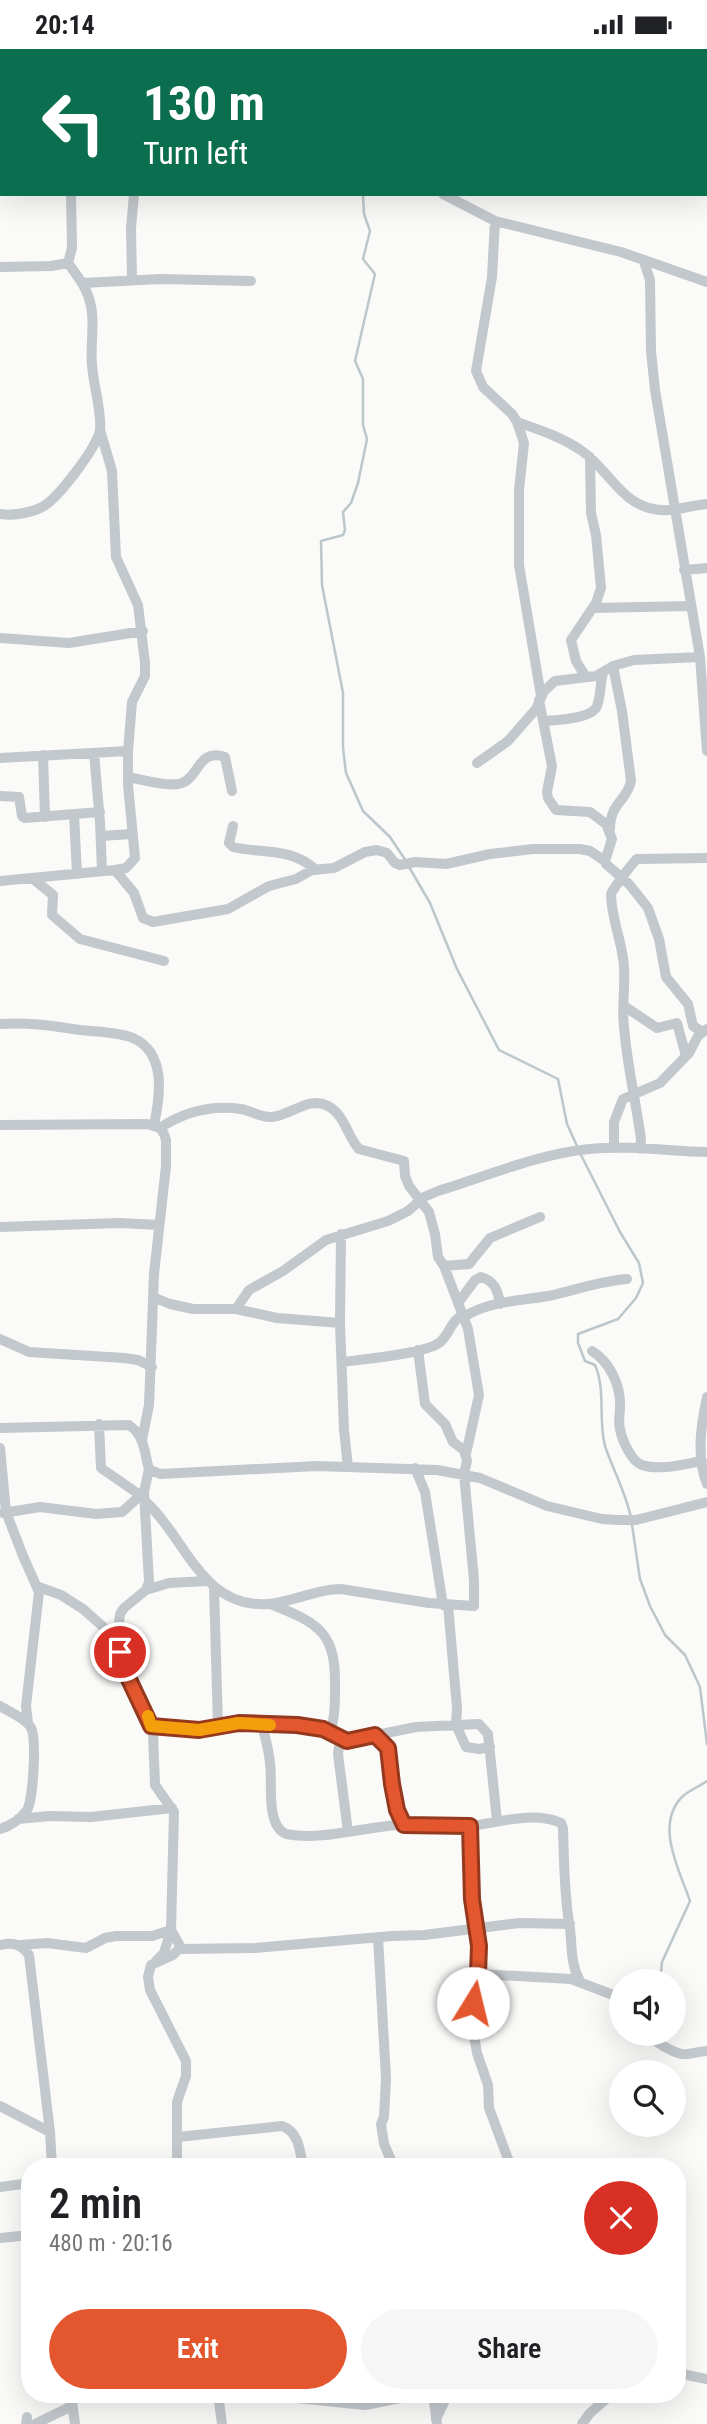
<!DOCTYPE html>
<meta charset="utf-8">
<style>
body{margin:0;font-family:"Roboto Condensed",sans-serif;background:#f6f6f6;color:#202124;height:100vh;display:flex;flex-direction:column;font-size:26px;white-space:nowrap}
*{box-sizing:border-box;margin:0}
p{font-size:23px;color:#757577}
.icon{flex:none;width:38px;height:38px;fill:none;stroke:currentColor;stroke-width:2;stroke-linecap:round;stroke-linejoin:round}
.map{position:relative;flex:1;overflow:hidden}
.drawer{position:absolute;left:21px;top:2109px;width:665px;height:245px;display:flex;flex-direction:column;background:#fff;border-radius:28px;box-shadow:0 7px 28px #0002}
.drawer>*{flex:none}
.top-card{position:absolute;left:0px;top:0px;width:707px;height:147px;box-shadow:0 7px 28px #0002;background:#0b6e4f;color:#fff;overflow:hidden}
.buttons{position:absolute;left:609px;top:1920px;display:grid;gap:14px}
.buttons a{display:grid;place-items:center;width:77px;height:77px;border-radius:50%;background:#fff;box-shadow:0 7px 28px #0002;font-size:35px}
.pin{position:absolute;display:grid;place-items:center;width:60px;height:60px;color:#fff;margin:-30px;border:4px solid #fff;border-radius:50%;box-shadow:0 2px 7px #0007}
.me{position:absolute;width:77px;margin:-38px;rotate:9deg;stroke-linejoin:round;filter:drop-shadow(0 0 5px #0008)}
.turn{display:flex;align-items:center;gap:24px;height:147px;padding:0 28px;font-size:32px}
.turn .icon{width:91px;height:91px;stroke-width:2.5}
.turn b{display:block;font-size:49px;line-height:60px}
.round{display:grid;place-items:center;flex:none;width:74px;height:74px;border-radius:37px;background:#f6f6f6}
.overview{display:flex;align-items:center;justify-content:space-between;height:119px;padding:0 28px}
h1{font-size:42px;font-weight:600;line-height:52px}
.primary-button{display:flex;gap:14px;margin-top:auto;padding:14px 28px}
.primary-button a{flex:1;height:80px;border-radius:42px;background:#e4572e;color:#fff;font-size:28px;font-weight:600;line-height:80px;text-align:center}
.primary-button a+a{background:#f6f6f6;color:#202124}
.status{display:flex;justify-content:space-between;align-items:center;height:49px;padding:0 35px;background:#fff;direction:ltr}
.status svg{height:19px;fill:currentColor}
.map>svg:first-child{display:block}
</style>
<div class="status"><b>20:14</b><svg viewBox="0 0 49 12"><path d="M0 12V9h3v3zM5 12V6h3v6zM10 12V3h3v9zM15 12V0h3v12zM26 1h20v11H26zM47 4h2v5h-2z"/></svg></div>
<div class="map">
<svg width="707" height="2375" viewBox="0 0 707 2375">
<rect width="100%" height="100%" fill="#fafaf8"/>
<g fill="none" stroke-linecap="round" stroke-linejoin="round">
<path stroke="#bbc7cb" stroke-width="2.5" d="M378 2 379 0
M363 145 364 165 370 182 363 210 375 225 355 312 363 330V376L367 390 358 434 351 454 343 463 345 481 343 486 321 492 322 536 343 644V699L346 724 363 762 390 788 406 812
M409 818 430 854 457 920 499 1001 558 1030 567 1075 577 1097
M581 1106 620 1183 639 1214 643 1234 636 1249 618 1270 578 1285V1294L585 1312 595 1316C606 1341 598 1370 605 1397 613 1421 626 1444 631 1469
M632 1476 640 1530 650 1557 665 1586 685 1606 700 1638 707 1695
M660 1932 662 1913 690 1852C679 1820 654 1775 683 1747 690 1741 700 1737 707 1732"/>
<path stroke="#c3c8cc" stroke-width="10" d="M134 0V2
M174 0 175 2
M302 0 303 2
M8 2V0
M93 2 94 0
M270 2V0
M0 23 2 24
M443 145 495 172 621 203 707 233
M495 172 492 228 476 322 483 338 512 365 517 373 524 394 519 441V516L541 647
M644 213 650 231 651 302 655 341 700 608 707 702
M0 218 51 217 68 214 72 199 71 145
M132 230 131 179 134 145
M83 234 160 230 251 232
M517 373C540 381 562 388 582 402 612 423 624 464 669 461 682 460 694 456 707 455
M0 465C12 467 31 464 42 458 58 450 97 398 100 381 102 362 93 335 92 316 90 296 95 276 91 257 88 240 78 228 68 214
M684 521 707 519
M593 559 690 557
M0 589 69 594 143 582
M586 628 576 612 571 591 596 554 601 539 596 486 591 464 590 408
M539 651 552 717 547 743 548 749 556 761 590 763 606 775 612 790 605 812 606 815 629 835 648 859 659 890 666 928 688 955 693 977 703 983
M544 672C556 671 592 670 597 657 601 647 600 634 603 624
M94 704 100 773 102 822
M43 706 45 768
M0 709 128 702
M477 714 508 692 536 660 544 642 555 632 596 627 613 617 634 611 700 608
M128 728C141 730 170 739 182 734 200 727 198 699 225 708L232 742
M0 747 19 748 22 767 25 769 100 763
M74 766 77 825
M233 777 229 794 233 798C263 805 291 798 316 821
M610 780C610 754 627 752 631 732L622 662 613 617
M101 787 131 785
M115 821 134 844 143 869 153 873 228 860 269 837 296 830 312 821 334 819 365 803 377 801 387 804 395 814 400 816 415 813 446 815 490 805 533 800H580L590 802 605 812
M32 829 53 846 52 866 80 890 164 912
M0 832 115 821 126 819 135 809 128 736V702L132 653 145 627V614L138 556 116 508 112 422 100 381
M624 957 657 979 677 974 686 1007
M0 975C28 973 53 977 80 981 97 983 118 983 133 989 167 1004 160 1048 154 1076
M0 1076 147 1075 160 1079 164 1085 166 1091V1117L154 1225 149 1356 142 1391
M160 1079C184 1063 212 1056 241 1060 252 1062 261 1069 272 1068 292 1066 308 1047 328 1057 345 1066 347 1087 359 1100L404 1112 405 1127 409 1137 429 1163 435 1185 438 1208 444 1217 468 1280 479 1346 466 1405
M612 1099 614 1095V1073L623 1050 660 1034 689 1004 698 987 707 980
M640 1100 641 1090C636 1053 627 1016 624 978 621 954 627 932 623 909 620 887 611 867 611 845 613 840 633 813 637 810L707 809
M0 1178 120 1174 159 1176
M341 1185 340 1274 344 1381 348 1418
M444 1217 469 1215 490 1189 540 1168
M153 1248 170 1255 193 1260H236L277 1269 340 1274
M458 1254 475 1231 481 1228C495 1232 498 1242 500 1255
M236 1260 249 1241 283 1222 326 1191 388 1172 408 1162 424 1148 438 1142C487 1127 538 1105 589 1100 628 1096 668 1102 707 1103
M464 1268C489 1251 524 1252 553 1246 578 1240 601 1232 627 1230
M0 1290 29 1303 124 1309 138 1311 152 1318
M592 1302C610 1313 621 1337 620 1358 620 1365 618 1373 620 1380 622 1391 631 1412 642 1416 660 1422 684 1415 702 1412
M343 1313C363 1310 424 1305 439 1294 450 1286 450 1272 463 1266
M707 1348C701 1376 696 1408 707 1435
M99 1375 101 1419 140 1446
M0 1379 129 1376C145 1387 144 1403 149 1420L160 1425 317 1417 437 1421 480 1429 547 1457 602 1470 618 1471H636L707 1453
M0 1399 6 1463 23 1507 39 1543 26 1657 28 1674
M415 1419 425 1443 443 1556
M149 1420 144 1443 149 1533 146 1541 124 1559 120 1565 117 1590 123 1615 146 1664 153 1684 155 1736 174 1763 171 1881 179 1895V1900L173 1906 151 1916 148 1928 150 1941 186 2012V2027L177 2053V2118
M146 1453C185 1488 202 1560 268 1555 293 1553 316 1540 341 1540L429 1554 474 1557V1531L464 1425 467 1412 464 1401 453 1393 445 1375 425 1355 418 1301
M3 1464 40 1458 96 1465 122 1463 144 1443
M39 1538 61 1546 83 1560 117 1590
M214 1538 218 1678
M146 1541 169 1534 207 1532
M273 1556C321 1575 336 1585 335 1639 335 1654 335 1669 330 1683
M448 1556 457 1659 456 1676 466 1698 479 1700 490 1698
M0 1657C9 1663 27 1670 31 1679 37 1690 33 1752 27 1761 21 1770 10 1777 0 1780
M262 1676C265 1688 269 1701 270 1714 273 1733 265 1776 286 1785 323 1792 362 1778 399 1776 421 1775 443 1780 464 1778 494 1775 532 1761 561 1774L563 1779C564 1811 564 1842 569 1873 573 1894 569 1913 580 1932
M151 1677 199 1680 239 1674 306 1676 323 1680 347 1692 416 1678 479 1675 488 1685 497 1772
M375 1687 388 1699 394 1748 404 1776
M340 1690 338 1705 348 1783
M18 1770 50 1767 91 1768 172 1759
M470 1777 472 1850 479 1897 472 1974 477 2004 488 2036 489 2059 511 2118
M378 1888 386 2029 384 2068 381 2075 384 2095 394 2118
M0 1896C13 1893 21 1895 29 1906L50 2083 52 2118
M20 1896 47 1894 86 1899 105 1889 116 1887H152L171 1881
M179 1900 255 1899 392 1887 424 1886 519 1874 570 1875
M156 1912 164 1904 171 1881
M478 1925 571 1930 621 1949
M647 1984C651 1991 675 2005 683 2005 690 2006 699 2002 707 2002
M0 2057 50 2083
M178 2088 282 2077C299 2083 300 2102 303 2118
M0 2138 30 2134
M0 2189 30 2186
M677 2324 707 2330
M71 2345 75 2375
M218 2345 222 2375
M258 2345 365 2356 421 2345
M433 2345 437 2375
M436 2370 448 2345
M26 2375 27 2368
M35 2375 72 2357
M582 2375 590 2364 612 2345"/>
</g>
<g fill="none" stroke-linecap="round" stroke-linejoin="round">
<defs>
<path id="route" d="M120 1603 126 1624 151 1677 199 1681 239 1674 297 1676 323 1680 347 1692 375 1686 388 1699 392 1735 397 1761 404 1776 470 1777 472 1850 479 1897 478 1925 473 1954"/>
</defs>
<use href="#route" stroke="#94391e" stroke-width="18"/>
<use href="#route" stroke="#e4572e" stroke-width="12"/>
<path stroke="#f59e0b" stroke-width="12" d="M148 1667 151 1677 199 1681 239 1674 270 1676"/>
</g>
</svg>
<div class="buttons">
<a><svg class="icon" aria-label="sound" viewBox="0 0 24 24"><path d="M4 9h4l5-4v14l-5-4H4zM17 9q2 3 0 6"/></svg></a>
<a><svg class="icon" aria-label="search" viewBox="0 0 24 24"><circle cx="10" cy="10" r="6"/><path d="M15 15l6 6"/></svg></a>
</div>
<div class="pin" style="left:120px;top:1603px;background:#d93025"><svg class="icon" aria-label="arrive" viewBox="0 0 24 24"><path d="M6 21V4h12l-3 4 3 4H6"/></svg></div>
<svg class="me" style="left:473px;top:1954px" viewBox="-20 -20 40 40"><circle r="19" fill="#fff"/><path d="M0-13L10 11 0 6-10 11z" fill="#e4572e"/></svg>
<div class="top-card">
<div class="turn"><svg class="icon" aria-label="left" viewBox="0 0 24 24"><path d="M17 20v-9H6M10 6l-5 5 5 5"/></svg><div><b>130 m</b>Turn left</div></div>
</div>
<section class="drawer">
<div class="overview"><div><h1>2 min</h1><p>480 m · 20:16</p></div><a class="round" style="background:#d93025;color:#fff"><svg class="icon" aria-label="close" viewBox="0 0 24 24"><path d="M6 6l12 12M18 6L6 18"/></svg></a></div>
<div class="primary-button"><a>Exit</a><a>Share</a></div>
</section>
</div>
